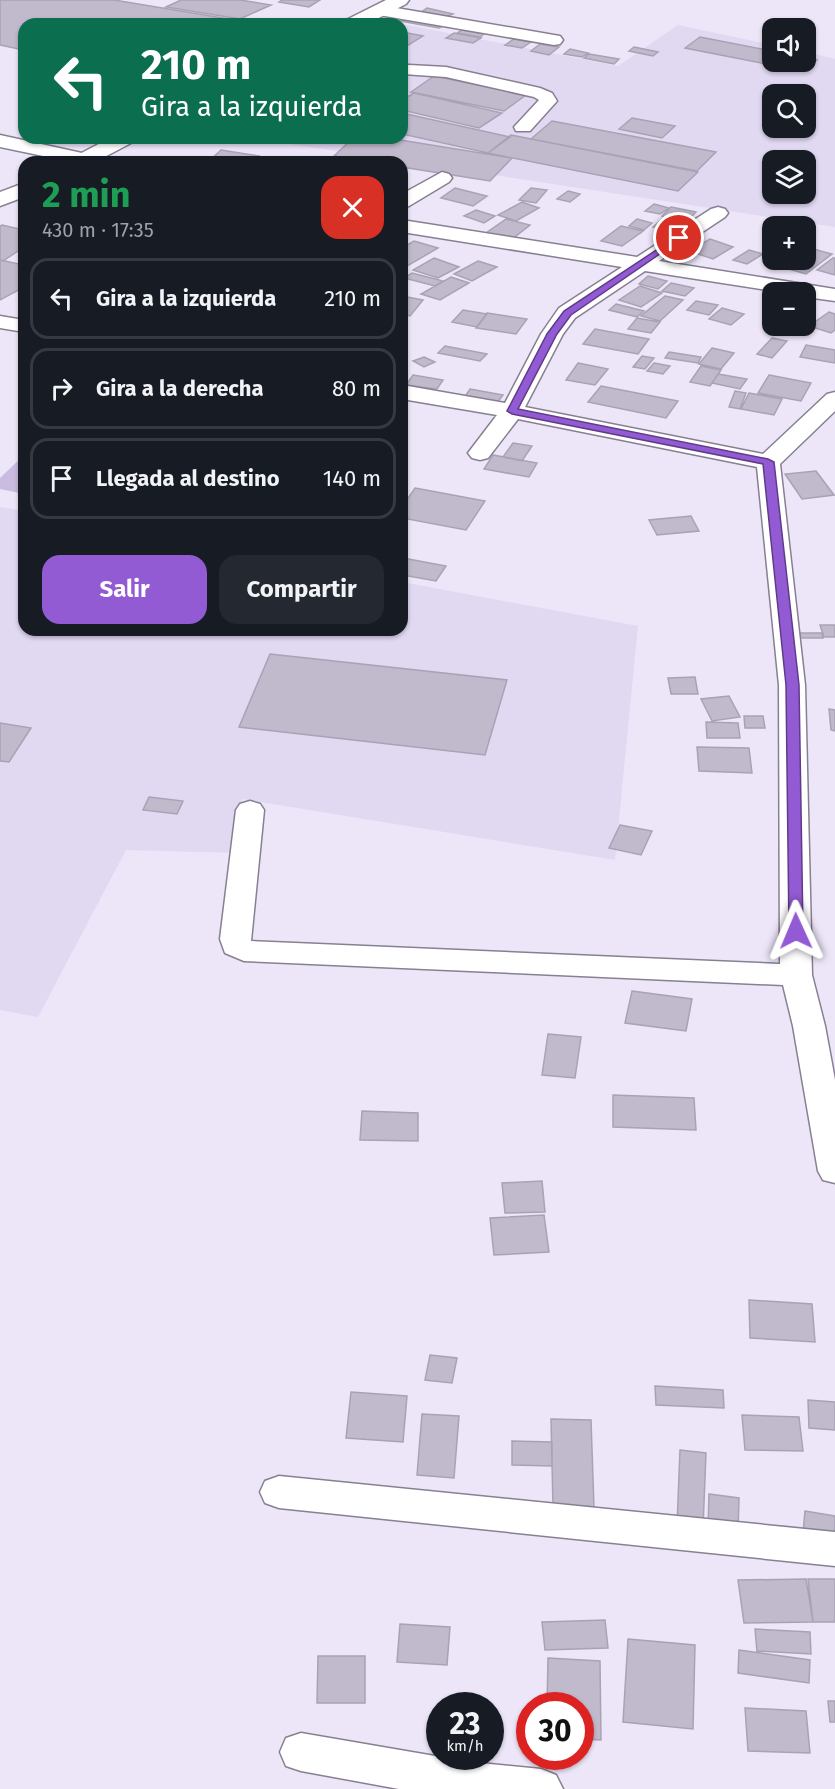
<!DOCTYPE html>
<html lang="es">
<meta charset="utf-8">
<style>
body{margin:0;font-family:"Fira Sans",sans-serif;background:#242831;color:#f1f3f6;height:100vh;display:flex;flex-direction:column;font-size:22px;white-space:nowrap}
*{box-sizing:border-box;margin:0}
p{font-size:20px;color:#9ea1a6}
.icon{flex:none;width:33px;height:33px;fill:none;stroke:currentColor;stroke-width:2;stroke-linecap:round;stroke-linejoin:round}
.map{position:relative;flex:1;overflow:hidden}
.sheet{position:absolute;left:18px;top:156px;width:390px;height:480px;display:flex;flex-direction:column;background:#171b24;border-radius:18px;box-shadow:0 2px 4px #0004}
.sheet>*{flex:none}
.banner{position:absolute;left:18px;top:18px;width:390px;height:126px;border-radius:18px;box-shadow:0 2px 4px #0004;background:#0b6e4f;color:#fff;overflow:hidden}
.fabs{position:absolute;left:762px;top:18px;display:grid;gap:12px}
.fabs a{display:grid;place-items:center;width:54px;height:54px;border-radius:12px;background:#171b24;box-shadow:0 2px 4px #0004;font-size:30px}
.speed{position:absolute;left:426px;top:1692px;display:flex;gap:12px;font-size:30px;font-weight:700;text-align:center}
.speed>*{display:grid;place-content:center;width:78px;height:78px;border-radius:50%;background:#171b24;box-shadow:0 2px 4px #0004;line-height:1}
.speed small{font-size:15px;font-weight:400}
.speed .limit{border:9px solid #d22;background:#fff;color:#111}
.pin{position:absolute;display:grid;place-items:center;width:51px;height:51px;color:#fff;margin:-26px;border:3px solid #fff;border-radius:50%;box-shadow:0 2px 6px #0007}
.me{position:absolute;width:66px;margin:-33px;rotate:359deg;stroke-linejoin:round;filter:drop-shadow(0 0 4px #0008)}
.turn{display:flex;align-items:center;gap:21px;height:126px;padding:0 24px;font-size:27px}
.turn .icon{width:78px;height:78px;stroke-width:2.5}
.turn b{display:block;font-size:42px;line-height:51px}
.round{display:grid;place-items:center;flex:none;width:63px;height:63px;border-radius:18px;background:#242831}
.headline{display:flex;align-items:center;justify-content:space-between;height:102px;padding:0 24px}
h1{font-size:36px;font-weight:700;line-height:45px;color:#1e9e55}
.primary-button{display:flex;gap:12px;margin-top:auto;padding:12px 24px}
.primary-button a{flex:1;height:69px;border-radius:18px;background:#935bd3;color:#fff;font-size:24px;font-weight:700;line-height:69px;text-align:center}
.primary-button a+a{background:#242831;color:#f1f3f6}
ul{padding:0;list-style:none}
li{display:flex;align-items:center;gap:18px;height:81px;margin:0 12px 9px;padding:0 12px;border:3px solid #363941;border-radius:18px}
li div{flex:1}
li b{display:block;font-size:22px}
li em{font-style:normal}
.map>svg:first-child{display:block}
</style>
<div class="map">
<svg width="835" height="1789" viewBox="0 0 835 1789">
<rect width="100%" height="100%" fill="#ede6f9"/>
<path fill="#e1d8f2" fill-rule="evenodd" d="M402 24 618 66 678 25 772 45V62H806V52L835 59V227L250 138H402ZM772 94H806V128H772ZM772 160H806V194H772Z
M0 507 24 511V630H402V582L638 626 615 860 242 799 238 853 126 850 38 1017 0 1010Z"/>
<path fill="#cabce1" d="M24 455V494L0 489V478Z"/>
<path fill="#c0bacc" stroke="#a9a2b4" stroke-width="1.5" d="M0 0H114L259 24H24V50L0 45Z
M181 0H240L271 5 240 19 166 7Z
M282 0H320L309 7 279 2Z
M427 8 453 14 446 17 421 12Z
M398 18 443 26 439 28 395 20Z
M462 30 484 34 480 37 457 33Z
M402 32 423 36 402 49Z
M454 33 481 38 473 43 446 38Z
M700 37 772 51V62H806V58L817 60 803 71 685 48Z
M514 39 531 42 522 48 505 45Z
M540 44 559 47 549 55 531 51Z
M634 47 658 52 653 56 629 51Z
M570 49 588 53 582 57 564 54Z
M589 54 619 59 614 64 584 58Z
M434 76 526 95 504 111 411 92Z
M414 93 502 113 479 128 402 110V100Z
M402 113 510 137 488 153 402 134Z
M632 118 675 126 662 138 619 129Z
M552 121 716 152 697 171 531 139Z
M511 135 698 172 678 191 488 153Z
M353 138H388L512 158 490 181 402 167V162H372L334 156Z
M221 150 259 156 252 162H208Z
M455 188 487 196 473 206 441 198Z
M531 188 547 190 536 203 519 200Z
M568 191 580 194 570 202 557 199Z
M522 202 539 208 516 221 498 215Z
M654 204 669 208 660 214 645 211Z
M671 207 696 212 687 221 662 216Z
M476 210 495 216 484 223 464 216Z
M663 218 681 221 671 231 653 227Z
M506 219 530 225 511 240 486 233Z
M637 219 652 223 644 230 629 226Z
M2 225 24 230V247L3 261 0 260V226Z
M621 226 643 231 622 246 601 241Z
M710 239 733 247 713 259 689 251Z
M414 241 438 248 402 269V248Z
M806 247 832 254 806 274 774 265 781 260H806Z
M749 250 763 254 747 264 733 260Z
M434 258 459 267 438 278 413 270Z
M833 258H835V275L817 270Z
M0 260 24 265V287L0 300Z
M478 261 497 267 472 281 454 274Z
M412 273 443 281 435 286 404 278Z
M648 276 667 281 658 289 639 284Z
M451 277 469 283 440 300 421 294Z
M671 283 694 288 685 296 662 291Z
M640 286 662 293 641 307 619 300Z
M402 296 423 300 410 316 402 314Z
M665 296 683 300 660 321 641 316Z
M696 301 718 305 709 315 687 310Z
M616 304 644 311 637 317 609 310Z
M722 308 744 314 731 325 709 319Z
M463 310 487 314 477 327 452 322Z
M829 312 835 314V330L831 333 809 326Z
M487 313 527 319 516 334 476 328Z
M637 318 660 322 651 333 628 329Z
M595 329 649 339 638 354 583 344Z
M772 338 787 341 772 358 757 354Z
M806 345 835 350V363L800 357Z
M445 346 487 354 480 361 438 353Z
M712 348 734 353 721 369 699 364Z
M669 352 701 357 698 363 665 358Z
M642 356 654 358 645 369 633 367Z
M424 357 435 362 424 367 413 361Z
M578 363 608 369 595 385 566 380Z
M654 363 670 366 663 374 647 371Z
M701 366 721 370 710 386 690 382Z
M718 374 747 379 740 389 712 383Z
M413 375 443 380 437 389 406 385Z
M769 375 811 383 801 401 758 393Z
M601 386 678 401 666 418 588 402Z
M470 389 503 395 494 407 462 401Z
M735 391 746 393 740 409 729 407Z
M749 393 782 399 774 415 741 409Z
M513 443 532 446 522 461 503 457Z
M493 455 537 463 529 477 484 469Z
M816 471 834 495 802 499 785 474Z
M415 488 485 501 466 530 402 518V507Z
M691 516 699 531 657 535 649 520Z
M403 558 446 566 436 581 402 575Z
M820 625H835V637H824Z
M797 633H822L823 638H798Z
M270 654 507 680 485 755 239 727Z
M695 677 698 694H671L668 678Z
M729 696 740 717 712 721 701 699Z
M829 709 835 710V731L831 730Z
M744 716H763L765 728H745Z
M706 722 738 723 740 738H707Z
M0 723 31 728 9 762 0 761Z
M697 747 749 748 752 773 699 771Z
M149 797 183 801 177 814 143 810Z
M620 825 652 831 641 855 609 848Z
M632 991 692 999 686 1031 625 1023Z
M548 1034 581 1037 575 1078 542 1075Z
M613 1095 694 1098 696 1130 613 1127Z
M362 1111 418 1113V1141L360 1140Z
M542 1181 545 1212 505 1213 502 1183Z
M544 1215 549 1252 494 1255 490 1218Z
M749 1300 812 1304 815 1342 750 1338Z
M430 1355 457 1358 452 1383 425 1380Z
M655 1386 723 1390 724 1408 656 1405Z
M351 1392 407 1396 403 1442 346 1438Z
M808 1400 835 1402V1430L809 1428Z
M422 1414 459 1416 454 1478 417 1475Z
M742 1415 799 1417 803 1451 745 1450Z
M551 1419 591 1420 594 1508 553 1507Z
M512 1441 552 1442V1466L512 1465Z
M680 1450 706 1453 703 1528 677 1525Z
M709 1494 739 1498 738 1532 708 1529Z
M805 1511 835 1516V1539L803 1533Z
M806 1579 813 1622 744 1623 738 1580Z
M808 1579H835V1622H813Z
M605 1620 608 1648 545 1650 542 1622Z
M400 1624 450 1627 447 1665 397 1662Z
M755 1629 810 1632 811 1654 757 1651Z
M628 1639 695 1645 693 1729 623 1722Z
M739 1650 810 1660 809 1683 738 1673Z
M318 1656H365V1703H317Z
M548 1658 600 1661 601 1740 580 1739V1706H547Z
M828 1701H835V1722H830Z
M745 1708 806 1711 810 1753 748 1751Z"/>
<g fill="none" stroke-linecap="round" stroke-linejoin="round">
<defs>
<path id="minor" d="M379 5 554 35 560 36 563 40 560 44 554 45 373 14 371 10Z
M409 65 446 67 540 88 552 93 557 101 530 131H516L514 127 539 100 534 97 446 77 403 74 402 67Z
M0 135 91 155 93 159 91 162H72L0 147Z
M442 172 449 174 452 178 449 182 409 206 402 208V194Z
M718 207 725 209 728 213 725 217 659 261 835 289V301L806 297V292H780L645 271 575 318 563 334 525 407 763 454 827 394 835 392V411L780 464 805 685 812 975 825 1026 835 1080V1183L823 1180 818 1171 793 1026 783 985 244 961 225 953 220 939 236 810 240 804 250 801 260 804 264 810 251 941 780 964 779 685 757 467 518 419 488 458 480 460 472 458 468 453 497 415 402 399V385L505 403 541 334 559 308 622 267 402 232V220L637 257 711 209Z
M0 316 24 320V332L0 328Z
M279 1476 835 1532V1566L279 1508 265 1503 260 1492 265 1481Z
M301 1733 470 1762 541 1769 556 1775 563 1789H399L301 1771 286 1766 280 1752 286 1738Z"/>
<path id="major" d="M386 0H409L406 4 367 24H344L346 20Z
M110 138H136L133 142 95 162H69L72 158Z
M24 183V197L0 206V192Z"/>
</defs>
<use href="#minor" stroke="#878091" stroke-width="3"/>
<use href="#major" stroke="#878091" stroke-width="3"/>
<use href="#minor" fill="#fff" fill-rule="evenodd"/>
<use href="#major" fill="#fff" fill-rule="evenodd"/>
</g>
<path fill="#935bd3" stroke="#603b89" stroke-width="1.5" d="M676 237 683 238 571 315 557 334 518 409 768 459 774 462 799 685 803 931 796 935 789 931 786 685 763 464 512 414 507 411 547 334 564 311Z"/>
</svg>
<div class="fabs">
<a><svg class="icon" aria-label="sound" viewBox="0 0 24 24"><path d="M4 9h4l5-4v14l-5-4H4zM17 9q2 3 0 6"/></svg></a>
<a><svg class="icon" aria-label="search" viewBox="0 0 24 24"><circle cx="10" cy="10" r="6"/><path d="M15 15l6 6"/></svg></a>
<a><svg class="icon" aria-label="layers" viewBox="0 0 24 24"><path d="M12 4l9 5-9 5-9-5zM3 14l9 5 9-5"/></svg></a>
<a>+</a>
<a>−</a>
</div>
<div class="speed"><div>23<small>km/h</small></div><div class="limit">30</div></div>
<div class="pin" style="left:679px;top:238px;background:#d93025"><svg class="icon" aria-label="arrive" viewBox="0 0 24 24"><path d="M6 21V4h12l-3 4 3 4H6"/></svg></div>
<svg class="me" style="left:796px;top:931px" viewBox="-20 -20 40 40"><path d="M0-17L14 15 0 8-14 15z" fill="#935bd3" stroke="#fff" stroke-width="4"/></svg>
<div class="banner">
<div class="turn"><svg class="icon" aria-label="left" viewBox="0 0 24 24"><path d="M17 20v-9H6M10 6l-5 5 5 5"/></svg><div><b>210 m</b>Gira a la izquierda</div></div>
</div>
<section class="sheet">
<div class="headline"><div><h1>2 min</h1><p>430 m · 17:35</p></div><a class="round" style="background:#d93025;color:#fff"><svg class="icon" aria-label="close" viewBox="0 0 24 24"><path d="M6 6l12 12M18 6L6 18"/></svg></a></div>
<ul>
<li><svg class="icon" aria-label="left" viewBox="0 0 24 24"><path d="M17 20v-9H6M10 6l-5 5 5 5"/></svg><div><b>Gira a la izquierda</b></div><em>210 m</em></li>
<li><svg class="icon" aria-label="right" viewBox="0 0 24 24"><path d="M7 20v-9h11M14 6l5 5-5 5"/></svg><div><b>Gira a la derecha</b></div><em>80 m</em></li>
<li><svg class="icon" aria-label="arrive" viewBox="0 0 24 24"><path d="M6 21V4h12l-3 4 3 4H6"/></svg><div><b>Llegada al destino</b></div><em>140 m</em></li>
</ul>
<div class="primary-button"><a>Salir</a><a>Compartir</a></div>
</section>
</div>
